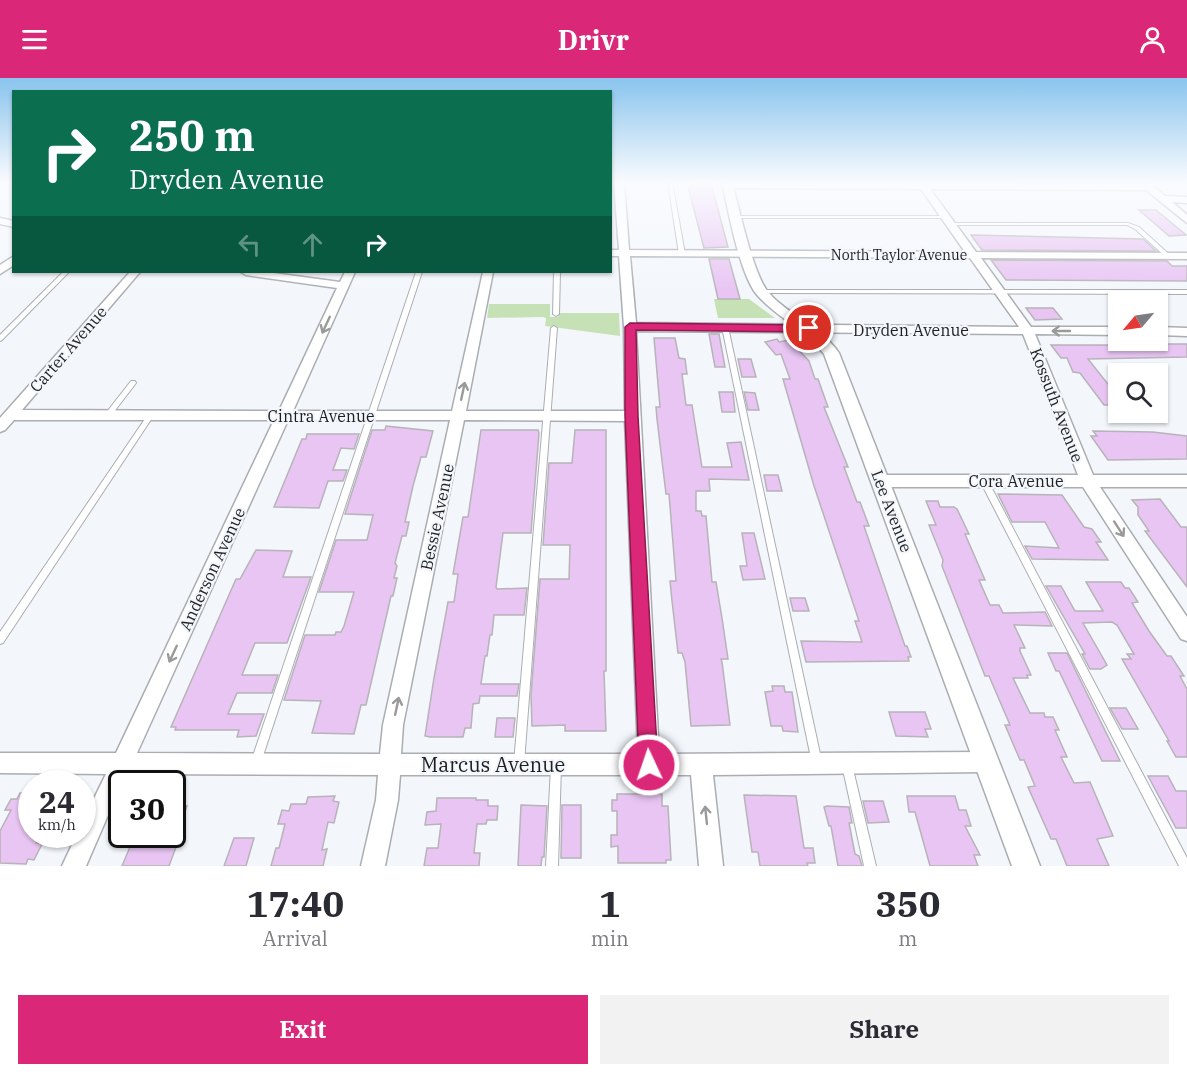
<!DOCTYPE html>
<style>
body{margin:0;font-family:"IBM Plex Serif",serif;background:#f2f2f3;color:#2b2b33;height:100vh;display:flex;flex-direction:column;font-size:22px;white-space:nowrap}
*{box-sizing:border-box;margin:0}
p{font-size:20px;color:#7c7c81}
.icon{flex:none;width:33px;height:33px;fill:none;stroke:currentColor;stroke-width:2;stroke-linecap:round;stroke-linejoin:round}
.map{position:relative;height:788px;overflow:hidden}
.side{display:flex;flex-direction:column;background:#fff;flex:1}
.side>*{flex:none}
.top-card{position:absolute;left:12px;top:12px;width:600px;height:183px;border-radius:0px;box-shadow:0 2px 4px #0004;background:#0b6e4f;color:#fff;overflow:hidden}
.needle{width:39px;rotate:241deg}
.buttons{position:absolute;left:1108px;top:213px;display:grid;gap:12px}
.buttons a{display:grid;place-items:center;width:60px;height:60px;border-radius:0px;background:#fff;box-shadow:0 2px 4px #0004;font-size:30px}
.speed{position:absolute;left:18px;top:692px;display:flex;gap:12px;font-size:30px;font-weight:700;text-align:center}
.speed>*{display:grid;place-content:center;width:78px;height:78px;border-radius:50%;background:#fff;box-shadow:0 2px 4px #0004;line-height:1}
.speed small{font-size:15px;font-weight:400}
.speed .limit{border:3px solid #111;border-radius:9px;background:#fff;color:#111}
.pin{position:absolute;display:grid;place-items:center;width:51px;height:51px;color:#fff;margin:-26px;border:3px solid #fff;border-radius:50%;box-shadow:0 2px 6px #0007}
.me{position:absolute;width:66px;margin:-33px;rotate:357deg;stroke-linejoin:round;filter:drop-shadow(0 0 4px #0008)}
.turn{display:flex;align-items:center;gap:21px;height:126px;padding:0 18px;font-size:27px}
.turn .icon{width:78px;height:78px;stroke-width:2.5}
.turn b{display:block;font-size:42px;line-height:51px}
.lanes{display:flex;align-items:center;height:57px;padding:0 18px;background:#0003;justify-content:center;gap:30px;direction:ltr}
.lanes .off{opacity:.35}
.eta{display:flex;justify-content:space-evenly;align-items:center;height:102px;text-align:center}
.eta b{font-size:36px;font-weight:800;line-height:42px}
.button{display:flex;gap:12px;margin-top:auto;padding:12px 18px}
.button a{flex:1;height:69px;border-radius:0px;background:#db2777;color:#fff;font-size:24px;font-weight:800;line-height:69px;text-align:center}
.button a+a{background:#f2f2f3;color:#2b2b33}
header{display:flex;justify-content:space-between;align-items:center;height:78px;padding:0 18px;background:#db2777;color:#fff;font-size:27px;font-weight:800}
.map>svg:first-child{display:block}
</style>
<header><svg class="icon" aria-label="menu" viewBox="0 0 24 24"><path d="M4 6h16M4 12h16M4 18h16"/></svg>Drivr<svg class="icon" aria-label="person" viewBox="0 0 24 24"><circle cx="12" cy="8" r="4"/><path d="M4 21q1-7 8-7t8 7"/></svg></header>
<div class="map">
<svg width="1187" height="788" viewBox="0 0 1187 788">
<rect width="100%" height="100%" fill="#f3f7fc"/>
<path fill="#c6e1b6" d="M714 221H749L775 240H718Z
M489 226H550V239H558V235H619L620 258 545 248 546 240 543 239 487 240Z"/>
<path fill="#e8c5f3" stroke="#b7b3b8" stroke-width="1.5" d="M690 104 711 105 728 169 704 170 688 109H691Z
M1139 132H1156L1186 157 1169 158Z
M971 157 1143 161 1156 173 982 172Z
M709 181H729L740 221H718Z
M991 182 1167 183 1172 188H1187V203L1006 202Z
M1026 230H1053L1062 241 1035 242Z
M709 256H719L725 289H715Z
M654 260H675L679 280 685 281 687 296H682L684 311 686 327H692L702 389H732L727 365 741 364 749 402 709 401 710 413H696V433H701L702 438H706L712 504H716L722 540 728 581H721L722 584 730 647 691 648 685 584 682 575H678L672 523 670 503H676L669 416H666L657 341 656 329H660Z
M777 261 779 264 789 262 809 283 815 301H818L828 329H824L848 389H844L857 424H860L869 448H864L905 568H907L911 579H908L909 583 806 584 801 563 862 564 855 543H859L814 408 783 301H790L781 276 776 277 765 264Z
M1158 262 1162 266H1187V279L1088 281 1119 320V327H1104L1080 295 1073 294 1067 280H1061L1051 267H1155Z
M738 281H751L756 299H742Z
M719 314H733L735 334H722Z
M744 314 755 315 759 332H748Z
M386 348 433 353 426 379H421L413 408 405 444H409L406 458H402L395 485 397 488 394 500H397L393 518H391L366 627H361L354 656 312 655 321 623 284 622 305 557H335L336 554H341L344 548 354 514H319L336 462H367L373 437 345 436 372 352H385Z
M481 352H538L539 355 531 455H503L496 509 497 511 527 510 524 537H494L492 557H490L487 578H485L481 606H519L517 618H480L479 625 473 626 471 650H465L463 659H430L425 658 434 600 448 524H454L458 496H453L463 439H468Z
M575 352H606V593H604L606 653H565V647L532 648 531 617 540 501H569L570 467H543L549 385H572Z
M1093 353 1153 354 1187 358V381L1108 382 1091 358H1097Z
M307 356H359L354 371 341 370 333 392H347L343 403H328L319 430 274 429 302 361H306Z
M764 397H778L782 413H767Z
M998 416 1062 417 1084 449 1092 451 1101 464H1096L1108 482 1032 481 1025 468 1059 470 1045 444H1012Z
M1160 421 1181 449H1187V509L1145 453H1149L1138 437V429L1132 422Z
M926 423H938L940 429H954L957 431 969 456H965L985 502H979L990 527H999L1003 535 1045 534 1052 548 1014 547 1025 570H1020V573L1031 597H1027L1028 600H1013L1030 635H1044L1045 639H1053L1059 652H1055L1067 679H1061L1074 705 1090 704 1113 758 1097 761 1109 788H1067L1056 761H1051L1028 709 1035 708 1024 682H1020L1005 647H1010L989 598H985L942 488 943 482 929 447H936Z
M742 455H754L765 501 743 502 740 488H747Z
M256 472 292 473 283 499H311L287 565H255L242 597H278L272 615H237L228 636H264L256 658 237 659 239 652H175L176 649H171L236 501H240Z
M1086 504H1121L1125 510H1129L1138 524 1132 525 1149 553 1167 578H1171L1184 598H1180L1187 611V679H1176L1167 663H1169L1122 581H1131L1127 576H1134L1117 547 1112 544 1083 545 1107 587 1101 591H1090L1082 576H1085L1046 508H1061L1075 533H1103Z
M790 520H805L809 533H793Z
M1048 575H1067L1120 683H1102L1059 593H1056Z
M772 608H784L785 614H792L798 654 783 653 782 648H771L765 614 773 613Z
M1110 630H1126L1138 651H1122Z
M889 634H925L931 651H925L928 659 896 658Z
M497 640H515L513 659H495Z
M1148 698H1168L1176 713H1187V750H1176Z
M20 715H32V756H41L36 765 42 766 34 782 28 781 26 786 0 785V753L11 732H5L11 721H17Z
M617 716H662V728H668L671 782H666V785H618V768L611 769V757H617V733H612V722H617Z
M744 717 796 718 804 770H813L815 785H807L808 788H760L758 774H752Z
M335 718 333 723 339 724 334 745 328 744 322 772 327 771 323 788H271L276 770H279L285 746H278L282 732 289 733 291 726H306L308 719Z
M907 718H955L959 732H966L971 748H965L980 777H974L978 788H930L915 734H909Z
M437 720H476V722H488V728H498L497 742H487L486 746H477L474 775H480L479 788H424L427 770H438L441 746 425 747 427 734 436 733Z
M863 723H883L889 744 868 745Z
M521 727 547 728 544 779H542L541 788H518Z
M562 727H581V780H561Z
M172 728H187L174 763H172Z
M827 728 849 729 852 745H849L855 776 859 778 862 788H838L831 748H829L824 729Z
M234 760H254L246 788H224Z
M130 769H176L169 788H122Z"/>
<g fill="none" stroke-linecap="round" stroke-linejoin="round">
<defs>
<path id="service" d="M668 104H672L685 176 682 178 679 176Z
M735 138H945L947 139 945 140H737L735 139Z
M948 145H1128L1139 149 1171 178 1166 179 1135 151 1127 147H950L948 146Z
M63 194H69L2 262 0 263V257Z
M416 194H422L261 684 260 688 256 689 252 688 251 684Z
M554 194H560L559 236 556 238 553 236Z
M761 212H1187V216L759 215V213Z
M725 247 728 249 822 685 821 689 817 690 813 689 812 685 722 249Z
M554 248 557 250 524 685 523 689 519 690 515 689 514 685 551 250Z
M131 303H135L136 305 110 339H106L105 337 106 335Z
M149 335H153L154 337 3 565 0 566V554Z
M984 400 987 401 988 403 1187 780V788H1179L980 403 981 401Z
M847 682 851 683 852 687 876 788H864L842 687 843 683Z
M556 683 560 684 561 688 558 788H546L551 688 552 684Z"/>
<path id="minor" d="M614 104H624L629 172 965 174 921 111 725 110V106L728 105 1139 106 1137 104H1148L1165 118 1187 119V125L1172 124 1187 137V145L1146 112 930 111 976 174 1187 175V181L981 180 1031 249H1119V257L1035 256 1093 397H1187V409H1100L1187 539V563L1181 561 1083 409H881L876 407 873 403 876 399 881 397H1078L1023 256 636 253 659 676 986 674 993 677 996 684 993 691 986 694 713 697 723 788H699L691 697H400L398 722 385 788H361L376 722 378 697 128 696 122 705 86 788H62L77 756H82V745L106 696 0 695V675H116L274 342H14L5 352 0 354V340L130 194H140L22 332 279 333 337 210 246 197 241 194H266L340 204 345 194H355L293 333H452L483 194H493L466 333H625L624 249 619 178H610V172H619ZM630 178 970 180 1019 249 636 245ZM288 342H450L383 647 380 676 137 675ZM464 342 625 343 638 676H401L403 647Z
M0 140 14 143V149L0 146Z
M14 178V187L0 196V187Z
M1158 249 1187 250V258L1158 257Z"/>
<path id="tertiary" d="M722 104H732C739 130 752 191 766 211 783 235 819 246 839 275L1040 788H1012L824 276C806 252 778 240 758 218 740 199 728 131 722 104Z"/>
</defs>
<use href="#service" stroke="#aaadb1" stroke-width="2"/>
<use href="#minor" stroke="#aaadb1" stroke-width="3"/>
<use href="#tertiary" stroke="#aaadb1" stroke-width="3"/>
<use href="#service" fill="#fff" fill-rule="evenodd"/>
<use href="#minor" fill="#fff" fill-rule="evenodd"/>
<use href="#tertiary" fill="#fff" fill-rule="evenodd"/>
</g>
<defs><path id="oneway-shaft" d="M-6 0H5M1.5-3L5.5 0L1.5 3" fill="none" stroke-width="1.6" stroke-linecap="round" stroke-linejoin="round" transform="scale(1.5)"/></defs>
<g stroke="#9a9a9b">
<use href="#oneway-shaft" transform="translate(326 247) rotate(115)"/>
<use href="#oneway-shaft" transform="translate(1061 253) rotate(-180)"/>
<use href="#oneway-shaft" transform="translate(463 313) rotate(-78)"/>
<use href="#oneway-shaft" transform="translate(1119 451) rotate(57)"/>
<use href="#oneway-shaft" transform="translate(173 576) rotate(115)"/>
<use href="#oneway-shaft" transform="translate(397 628) rotate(-78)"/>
<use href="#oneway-shaft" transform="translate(706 737) rotate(-96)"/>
</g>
<linearGradient id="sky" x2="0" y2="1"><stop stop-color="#89c4ed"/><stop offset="0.49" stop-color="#fafbfe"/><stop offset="1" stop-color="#fafbfe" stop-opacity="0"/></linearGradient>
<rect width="1187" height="214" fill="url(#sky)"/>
<path fill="#db2777" stroke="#8e194d" stroke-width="1.5" d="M630 245 809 247 815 250 809 254 636 252 638 338 658 687 655 694 649 697 642 694 639 687 625 338V249Z"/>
<g text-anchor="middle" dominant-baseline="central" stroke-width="4.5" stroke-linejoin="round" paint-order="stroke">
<g font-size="14" fill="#1e1f21" stroke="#f3f7fc">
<text x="899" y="177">North Taylor Avenue</text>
</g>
<g font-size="16" fill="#1e1f21" stroke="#f3f7fc">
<text x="911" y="252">Dryden Avenue</text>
<text transform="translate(68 271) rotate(-49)">Carter Avenue</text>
<text transform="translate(1057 327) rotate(69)">Kossuth Avenue</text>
<text x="321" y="338">Cintra Avenue</text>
<text x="1016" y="403">Cora Avenue</text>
<text transform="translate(892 433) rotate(69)">Lee Avenue</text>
<text transform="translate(437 439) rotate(-78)">Bessie Avenue</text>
<text transform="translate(212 491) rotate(-65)">Anderson Avenue</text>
</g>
<g font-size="20" fill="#1e1f21" stroke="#f3f7fc">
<text x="493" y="686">Marcus Avenue</text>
</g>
</g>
</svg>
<div class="buttons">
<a><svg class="needle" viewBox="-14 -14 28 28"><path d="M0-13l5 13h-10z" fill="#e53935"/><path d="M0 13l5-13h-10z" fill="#7c7c81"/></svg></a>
<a><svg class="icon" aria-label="search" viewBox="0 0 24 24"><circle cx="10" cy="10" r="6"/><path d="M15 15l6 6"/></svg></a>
</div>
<div class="speed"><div>24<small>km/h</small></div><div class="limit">30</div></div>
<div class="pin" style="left:809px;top:250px;background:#d93025"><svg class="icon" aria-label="arrive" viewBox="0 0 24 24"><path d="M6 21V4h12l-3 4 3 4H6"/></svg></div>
<svg class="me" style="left:649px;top:687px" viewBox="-20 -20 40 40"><circle r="17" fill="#db2777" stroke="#fff" stroke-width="3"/><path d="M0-11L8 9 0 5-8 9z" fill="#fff"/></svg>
<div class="top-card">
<div class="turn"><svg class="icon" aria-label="right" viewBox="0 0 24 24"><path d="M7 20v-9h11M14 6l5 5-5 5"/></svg><div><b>250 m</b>Dryden Avenue</div></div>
<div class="lanes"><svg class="icon off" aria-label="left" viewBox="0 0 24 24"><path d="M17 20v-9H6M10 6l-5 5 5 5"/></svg><svg class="icon off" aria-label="ahead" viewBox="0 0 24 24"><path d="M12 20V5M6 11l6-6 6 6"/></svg><svg class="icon" aria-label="right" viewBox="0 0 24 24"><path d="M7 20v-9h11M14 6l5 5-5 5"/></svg></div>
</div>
</div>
<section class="side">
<div class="eta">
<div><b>17:40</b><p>Arrival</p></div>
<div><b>1</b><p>min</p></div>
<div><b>350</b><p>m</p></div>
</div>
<div class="button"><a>Exit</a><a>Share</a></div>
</section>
